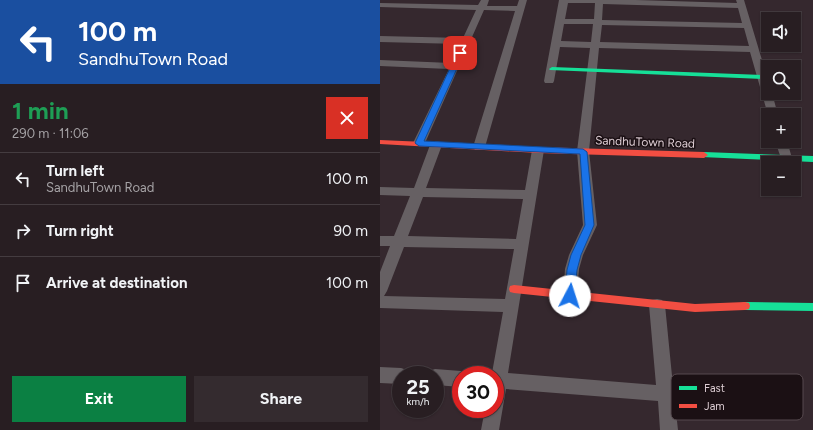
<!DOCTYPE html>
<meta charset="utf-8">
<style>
body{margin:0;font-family:Figtree,sans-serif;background:#342b2f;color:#f1f3f6;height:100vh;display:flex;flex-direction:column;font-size:15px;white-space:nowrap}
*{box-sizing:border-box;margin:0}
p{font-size:13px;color:#a5a2a5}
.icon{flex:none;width:22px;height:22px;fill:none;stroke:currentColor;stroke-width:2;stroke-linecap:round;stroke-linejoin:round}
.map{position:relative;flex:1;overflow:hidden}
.side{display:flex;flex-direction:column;background:#281e22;width:380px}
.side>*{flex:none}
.banner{background:#1a4fa0;color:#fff;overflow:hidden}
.fabs{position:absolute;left:381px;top:12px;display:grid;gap:8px}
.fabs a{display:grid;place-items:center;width:40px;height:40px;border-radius:0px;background:#281e22;box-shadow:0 1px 3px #0004,0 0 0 1px #443c40;font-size:20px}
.speed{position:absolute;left:12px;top:366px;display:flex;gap:8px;font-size:20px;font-weight:700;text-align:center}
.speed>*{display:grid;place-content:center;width:52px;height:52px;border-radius:50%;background:#281e22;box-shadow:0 1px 3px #0004,0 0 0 1px #443c40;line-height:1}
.speed small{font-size:10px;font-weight:400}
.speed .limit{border:6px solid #d22;background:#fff;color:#111}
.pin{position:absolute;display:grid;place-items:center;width:34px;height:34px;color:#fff;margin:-17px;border-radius:8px;box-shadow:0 2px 6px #0006}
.me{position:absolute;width:44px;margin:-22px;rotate:5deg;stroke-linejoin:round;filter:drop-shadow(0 0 3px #0008)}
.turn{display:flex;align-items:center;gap:14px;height:84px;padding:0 12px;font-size:18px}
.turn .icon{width:52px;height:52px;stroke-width:2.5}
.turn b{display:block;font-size:28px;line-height:34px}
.round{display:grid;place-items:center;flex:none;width:42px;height:42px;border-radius:0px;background:#342b2f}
.headline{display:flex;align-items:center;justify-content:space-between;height:68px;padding:0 12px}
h1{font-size:24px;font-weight:700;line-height:30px;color:#1e9e55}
.cta{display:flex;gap:8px;margin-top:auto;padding:8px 12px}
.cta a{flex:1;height:46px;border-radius:0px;background:#0b8043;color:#fff;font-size:16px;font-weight:700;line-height:46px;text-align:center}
.cta a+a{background:#342b2f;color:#f1f3f6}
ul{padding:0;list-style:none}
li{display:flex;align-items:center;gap:12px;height:52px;padding:0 12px;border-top:1px solid #443c40}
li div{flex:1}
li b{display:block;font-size:15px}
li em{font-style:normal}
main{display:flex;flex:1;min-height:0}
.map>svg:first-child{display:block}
</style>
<main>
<section class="side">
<div class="banner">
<div class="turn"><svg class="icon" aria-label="left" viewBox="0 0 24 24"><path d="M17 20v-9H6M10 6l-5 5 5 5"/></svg><div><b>100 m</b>SandhuTown Road</div></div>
</div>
<div class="headline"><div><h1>1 min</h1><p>290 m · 11:06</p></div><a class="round" style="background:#d93025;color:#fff"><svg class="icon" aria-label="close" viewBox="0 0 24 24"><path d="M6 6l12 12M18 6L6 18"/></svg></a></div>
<ul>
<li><svg class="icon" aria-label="left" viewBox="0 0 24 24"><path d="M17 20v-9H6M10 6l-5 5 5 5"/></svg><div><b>Turn left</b><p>SandhuTown Road</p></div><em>100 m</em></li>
<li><svg class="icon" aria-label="right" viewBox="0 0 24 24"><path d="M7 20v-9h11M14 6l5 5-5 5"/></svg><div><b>Turn right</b></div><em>90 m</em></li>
<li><svg class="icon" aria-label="arrive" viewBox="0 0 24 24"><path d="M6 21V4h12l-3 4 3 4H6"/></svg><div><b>Arrive at destination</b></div><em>100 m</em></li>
</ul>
<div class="cta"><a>Exit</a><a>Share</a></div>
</section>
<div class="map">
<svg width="433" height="430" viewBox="0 0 433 430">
<rect width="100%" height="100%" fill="#35282e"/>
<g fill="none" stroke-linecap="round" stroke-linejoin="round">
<path fill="#666063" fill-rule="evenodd" d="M101 0H109L107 6H137L139 0H147L105 147 103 150H95L93 147 135 11 104 10 45 143 43 146H35L33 143 69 69 0 66V60L71 63 80 44 0 42V36L83 38 96 10 0 7V3L98 5Z
M179 0H256L357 3 356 0H364L388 80V93H392L398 115H388L370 52 219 48 209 151 217 225 203 255 199 269 197 295 195 299 190 301 185 299 183 295 185 269 189 255 203 225 197 151 210 48 180 47 174 81 173 83H165L164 81ZM188 3H215L214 19H185ZM223 4 358 8 362 23 222 20ZM184 24H213L211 42 181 41ZM222 25 364 28 369 46 220 42Z
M56 141 60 142 62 145 46 188 145 190 152 150 154 147H162L164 150 128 373 276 385 269 305 272 300 277 299 282 300 285 305 293 386 325 389 331 391 334 397 331 403 325 405 295 403 298 430H280L278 401 126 389 119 430H101L105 409H115V375H109L112 373 123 312 0 308V272L10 246H0V236H14L30 196 0 195V187L34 188 50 145 52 142ZM43 197 143 199 136 239 28 236ZM24 247 134 249 125 299 4 296 7 291Z
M395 141H407L412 158 410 161H402Z
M0 367 21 368 27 370 29 375H21V384L0 383Z
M55 369 81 371 88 375H81V387L55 385V375H48L49 371Z"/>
<path fill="#16e098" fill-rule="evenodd" d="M172 67 383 75 386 77 383 79 170 70 169 69Z
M324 152 433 156V162L321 157 320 155Z
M365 302 433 303V311L365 310 361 309 360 306 361 303Z"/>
<path fill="#f24e42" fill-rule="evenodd" d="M0 140 158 147 324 152 328 155 324 158 158 153 0 144Z
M134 285 315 304 365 302 369 303 370 306 369 309 365 310 315 312 134 293 130 292 129 289 130 286Z"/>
</g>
<path fill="#1a73e8" stroke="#114b97" d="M80 51 84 53 44 141 203 149 207 152 214 225 201 255 197 270 194 299 190 300 186 299 185 296 187 270 191 255 205 225 200 154 39 146 35 143 77 53Z"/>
<g text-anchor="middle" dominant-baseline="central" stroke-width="3" stroke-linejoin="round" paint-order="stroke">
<g font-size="12" fill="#deced4" stroke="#1b1014">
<text transform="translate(265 142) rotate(2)">SandhuTown Road</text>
</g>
</g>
<rect x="291" y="374" width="132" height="46" rx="6" fill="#1b1014" stroke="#56494e" stroke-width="1"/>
<rect x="299" y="386" width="18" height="4" fill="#16e098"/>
<rect x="299" y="404" width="18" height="4" fill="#f24e42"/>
<g font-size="11" fill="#deced4">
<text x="324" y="392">Fast</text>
<text x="324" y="410">Jam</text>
</g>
</svg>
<div class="fabs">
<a><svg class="icon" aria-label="sound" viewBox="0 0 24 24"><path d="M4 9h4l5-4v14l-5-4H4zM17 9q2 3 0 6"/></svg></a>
<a><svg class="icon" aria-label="search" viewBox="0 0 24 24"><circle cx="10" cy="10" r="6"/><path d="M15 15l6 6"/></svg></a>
<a>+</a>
<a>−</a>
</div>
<div class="speed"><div>25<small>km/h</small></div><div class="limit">30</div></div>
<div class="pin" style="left:80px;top:53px;background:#d93025"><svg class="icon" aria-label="arrive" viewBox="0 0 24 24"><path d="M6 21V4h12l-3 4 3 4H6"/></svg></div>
<svg class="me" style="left:190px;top:296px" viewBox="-20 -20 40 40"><circle r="19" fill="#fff"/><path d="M0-13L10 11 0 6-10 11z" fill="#1a73e8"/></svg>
</div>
</main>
